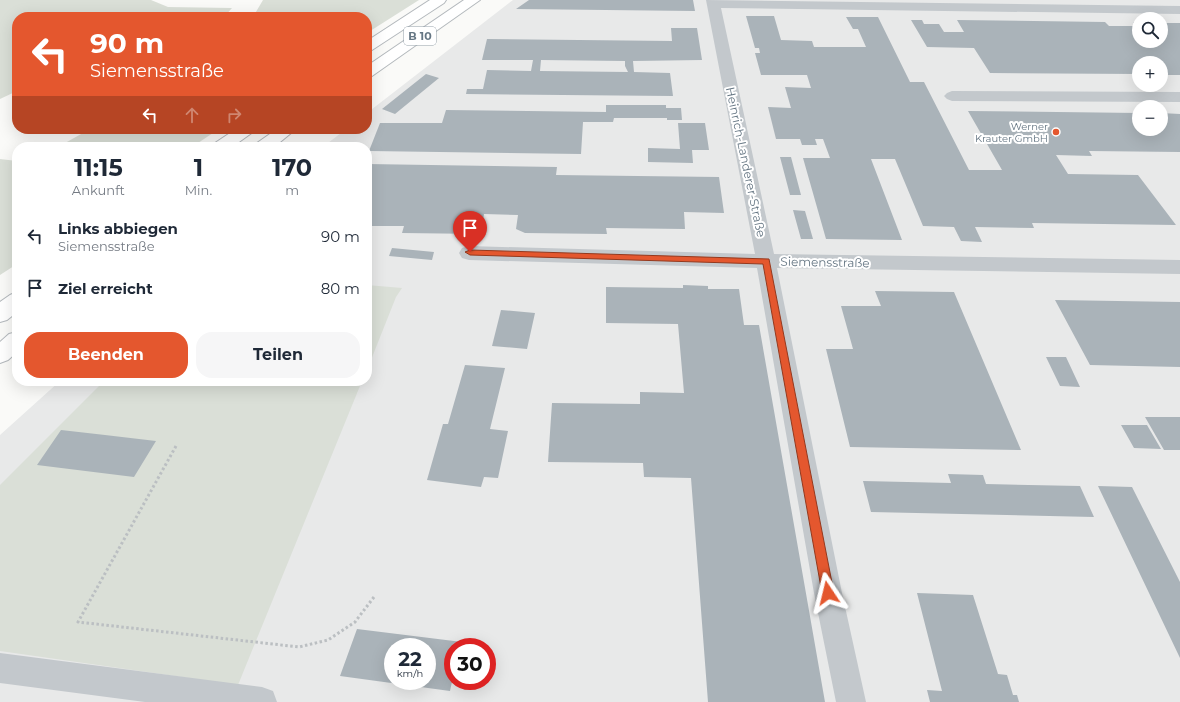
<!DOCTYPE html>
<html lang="de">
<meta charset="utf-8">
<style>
body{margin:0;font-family:Montserrat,sans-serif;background:#f6f6f7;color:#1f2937;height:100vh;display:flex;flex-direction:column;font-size:15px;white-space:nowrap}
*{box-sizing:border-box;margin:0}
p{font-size:13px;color:#747a83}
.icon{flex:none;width:22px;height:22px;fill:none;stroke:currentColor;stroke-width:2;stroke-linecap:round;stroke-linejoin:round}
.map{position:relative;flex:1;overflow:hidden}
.sheet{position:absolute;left:12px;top:142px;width:360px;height:244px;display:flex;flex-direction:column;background:#fff;border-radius:16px;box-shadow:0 4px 16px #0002}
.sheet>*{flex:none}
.hud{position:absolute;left:12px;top:12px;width:360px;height:122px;border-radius:16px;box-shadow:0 4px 16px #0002;background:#e4572e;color:#fff;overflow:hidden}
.buttons{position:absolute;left:1132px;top:12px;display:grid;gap:8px}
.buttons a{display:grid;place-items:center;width:36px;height:36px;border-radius:50%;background:#fff;box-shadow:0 4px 16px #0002;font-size:20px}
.speed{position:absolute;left:384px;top:638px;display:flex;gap:8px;font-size:20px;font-weight:700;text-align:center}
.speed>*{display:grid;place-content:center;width:52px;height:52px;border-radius:50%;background:#fff;box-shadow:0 4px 16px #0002;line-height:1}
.speed small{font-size:10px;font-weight:400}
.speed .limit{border:6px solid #d22;background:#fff;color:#111}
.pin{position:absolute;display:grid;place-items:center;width:34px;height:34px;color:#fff;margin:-41px -17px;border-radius:50% 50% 50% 0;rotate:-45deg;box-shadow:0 0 4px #0007}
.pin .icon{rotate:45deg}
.me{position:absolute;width:44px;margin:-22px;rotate:350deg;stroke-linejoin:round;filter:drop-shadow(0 0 3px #0008)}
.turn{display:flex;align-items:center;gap:14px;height:84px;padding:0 12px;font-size:18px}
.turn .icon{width:52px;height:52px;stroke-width:2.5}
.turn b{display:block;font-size:28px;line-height:34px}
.lanes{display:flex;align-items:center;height:38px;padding:0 12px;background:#0003;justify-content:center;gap:20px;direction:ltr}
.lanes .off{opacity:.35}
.eta{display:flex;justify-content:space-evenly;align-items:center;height:68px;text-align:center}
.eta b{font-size:24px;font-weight:700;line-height:28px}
.action{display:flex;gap:8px;margin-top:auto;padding:8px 12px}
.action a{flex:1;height:46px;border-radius:16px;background:#e4572e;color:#fff;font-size:16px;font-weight:700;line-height:46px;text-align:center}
.action a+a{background:#f6f6f7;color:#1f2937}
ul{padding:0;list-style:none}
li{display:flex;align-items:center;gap:12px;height:52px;padding:0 12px}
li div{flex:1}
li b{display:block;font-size:15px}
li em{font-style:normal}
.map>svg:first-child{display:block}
</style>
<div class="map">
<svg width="1180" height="702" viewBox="0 0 1180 702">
<rect width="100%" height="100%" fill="#fafaf8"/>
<path fill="#e8e9e9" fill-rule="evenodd" d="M513 0H1180V702H0V435L60 381H367V147H323L346 129H367V113ZM1139 19H1161V41H1139ZM1139 63H1161V85H1139ZM1139 107H1161V129H1139ZM393 647H427V681H393ZM453 647H487V681H453Z"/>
<path fill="#dadfd7" d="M0 0H151L168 7 232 8 224 17H17V91L0 99Z
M263 0H419L367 33V17H253Z
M90 129H219L192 147H58Z
M0 159 17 161V264L0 275Z
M367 285 402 288 396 297 367 370Z
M104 381H362L238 685 0 651V485Z"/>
<path fill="#aab3b9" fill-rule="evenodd" d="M529 0H693L695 11 516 9Z
M746 16H774L781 40 812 41 814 47H866L858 29H853L846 17H878L910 82H924L969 170H1002L968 111 1139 113V129H1161V113L1180 114V152L1089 151 1092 156 1056 155 1068 174 1138 175 1176 225 1032 223 1034 228 975 227 982 242 961 241 954 227 923 226 895 159H871L902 240 826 239 803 158H830L823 139H815L817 145H802L800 139H776L768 107 791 108 785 87 811 88 807 75H761L755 53H760L759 48H755Z
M911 20H922L924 24H939L944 32H964L957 20 1105 22 1109 26H1137L1133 22H1139V41H1161V23H1180V75H1161V63H1139V74L990 73 974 48 927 47Z
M671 28H697L702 60 633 61 634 72 670 73 673 96 466 94 467 89H483L487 70 531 71 533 60H482L487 39 672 41ZM541 60 625 61V66L628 72 540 71Z
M426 74 439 78 395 114 382 109Z
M606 105H666V108H681L682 120H667V118H614L613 122H583L581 154 369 151 380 123H442L446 110 606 112Z
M678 123H705L709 150H692L693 163 648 162V148L680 149Z
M780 157H791L801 195H790Z
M367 164 557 167 556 175 719 177 724 213 684 212 685 229 606 228 607 234 525 233 516 229 518 215 484 214 481 234 402 233 404 226H367Z
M793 210 805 211 813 239H801Z
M392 248 434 252 432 260 389 256Z
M683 285 708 286V289H739L744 325H759L825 702H708L691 478 644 477 643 463 548 462 552 403 640 404V392L684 393 678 324 606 323V287L683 288Z
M875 291 954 292 1021 450 850 447 826 349H853L841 306H881Z
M1055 300 1180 302V367L1090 365Z
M501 310 535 313 527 349 492 346Z
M1046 357H1066L1080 387 1060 386Z
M465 365 505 368 490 429 508 431 498 478 484 477 481 487 427 480 443 424H448Z
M1145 417H1180V450H1164Z
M1121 425H1147L1161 449 1134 448Z
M61 430 105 435 156 441 134 477 37 465Z
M948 474 983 475 986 484 1080 486 1094 517 871 512 863 481 951 483Z
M1098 486 1132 487 1180 582V658Z
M917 593 973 595 998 674 1007 675 1013 695H1017L1019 702H930L927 690 942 691Z
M357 629 462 642 461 647H453V677L450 691 340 676ZM393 647H427V681H393Z"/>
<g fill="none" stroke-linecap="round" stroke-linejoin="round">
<defs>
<path id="highway" d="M430 0H446L444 3 372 50 367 51V41Z
M464 0H480L372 76 367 77V66Z
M236 129H255L253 132 232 147H213L215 143Z
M277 129H296L274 147H255L257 143Z
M17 292V312L7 320 0 322V302L10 295Z
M17 332V352L8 360 0 363V342L9 334Z"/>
</defs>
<use href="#highway" stroke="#b4b9bd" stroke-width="2"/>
<path stroke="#bbbfc2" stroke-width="3" stroke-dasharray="2.5 2.5" stroke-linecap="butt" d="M176 446 78 622 299 647 328 640 355 622 374 597"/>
<path fill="#c3c8cc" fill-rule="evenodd" d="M706 0 1180 6V14L721 8 774 254 1180 260V274L777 268 842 593 866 702H836L814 593 757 268 469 260 462 258 459 253 462 248 469 246 755 254Z
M952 91 1180 92V102L952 101 947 99 944 96 947 93Z
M0 653 262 687 273 691 277 702H145L0 683Z"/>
<use href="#highway" fill="#fff" fill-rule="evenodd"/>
</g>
<path fill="#e4572e" stroke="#94391e" d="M470 250 769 259 834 593 832 597 828 598 824 597 822 593 763 264 470 255 465 252Z"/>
<circle fill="#e4572e" stroke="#fff" stroke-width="1.5" cx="1056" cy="132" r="4"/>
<g text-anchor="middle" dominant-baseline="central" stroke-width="4" stroke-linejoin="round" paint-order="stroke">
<g font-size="10" fill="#657683" stroke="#fff" text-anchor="end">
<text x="1048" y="126">Werner<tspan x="1048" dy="12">Krauter GmbH</tspan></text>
</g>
<rect fill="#fff" stroke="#939fa8" stroke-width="1" x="404" y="27" width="32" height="18" rx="3"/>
<g font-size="11" font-weight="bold" fill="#657683">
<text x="420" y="36">B 10</text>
</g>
<g font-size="12" fill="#657683" stroke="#fff">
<text transform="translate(746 162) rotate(78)">Heinrich-Landerer-Straße</text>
<text transform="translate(825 262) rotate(1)">Siemensstraße</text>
</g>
</g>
</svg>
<div class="buttons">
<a><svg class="icon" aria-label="search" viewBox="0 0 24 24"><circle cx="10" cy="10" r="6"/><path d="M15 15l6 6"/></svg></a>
<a>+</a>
<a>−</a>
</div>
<div class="speed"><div>22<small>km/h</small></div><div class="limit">30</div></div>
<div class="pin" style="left:470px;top:252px;background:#d93025"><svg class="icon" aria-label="arrive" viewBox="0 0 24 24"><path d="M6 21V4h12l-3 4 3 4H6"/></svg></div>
<svg class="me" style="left:828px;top:593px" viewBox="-20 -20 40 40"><path d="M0-17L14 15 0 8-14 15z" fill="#e4572e" stroke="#fff" stroke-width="4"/></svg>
<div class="hud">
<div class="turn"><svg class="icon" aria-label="left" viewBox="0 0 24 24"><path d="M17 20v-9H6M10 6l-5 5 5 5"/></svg><div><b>90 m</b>Siemensstraße</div></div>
<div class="lanes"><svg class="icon" aria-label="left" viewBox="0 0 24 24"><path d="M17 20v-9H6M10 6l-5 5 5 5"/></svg><svg class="icon off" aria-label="ahead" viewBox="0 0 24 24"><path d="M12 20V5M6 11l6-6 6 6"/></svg><svg class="icon off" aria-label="right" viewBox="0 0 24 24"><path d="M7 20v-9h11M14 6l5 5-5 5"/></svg></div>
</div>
<section class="sheet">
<div class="eta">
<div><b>11:15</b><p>Ankunft</p></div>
<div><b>1</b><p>Min.</p></div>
<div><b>170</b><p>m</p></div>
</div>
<ul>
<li><svg class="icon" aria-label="left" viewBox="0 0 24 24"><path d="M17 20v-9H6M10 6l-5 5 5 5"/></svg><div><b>Links abbiegen</b><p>Siemensstraße</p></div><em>90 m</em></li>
<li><svg class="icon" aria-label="arrive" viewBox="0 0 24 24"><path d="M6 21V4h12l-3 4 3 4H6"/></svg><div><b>Ziel erreicht</b></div><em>80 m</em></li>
</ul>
<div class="action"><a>Beenden</a><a>Teilen</a></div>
</section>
</div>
